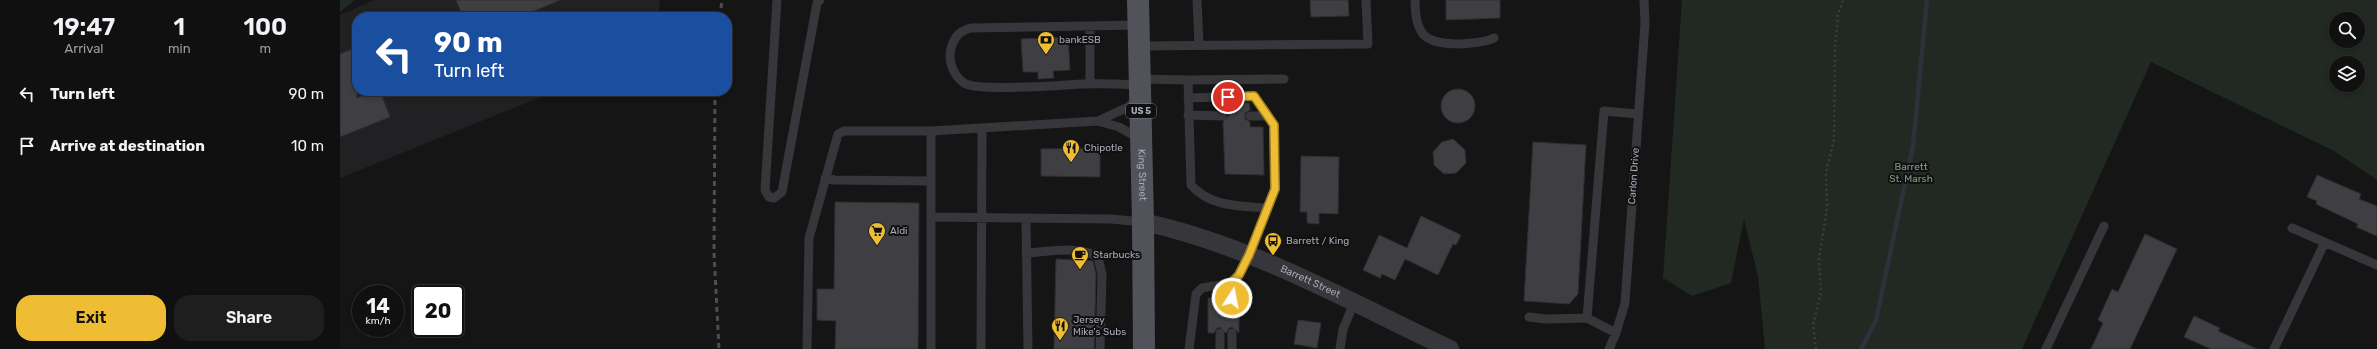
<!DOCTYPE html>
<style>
body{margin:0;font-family:Rubik,sans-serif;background:#1e1e1e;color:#f1f3f6;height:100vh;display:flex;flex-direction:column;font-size:15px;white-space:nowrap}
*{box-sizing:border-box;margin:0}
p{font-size:13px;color:#9c9d9f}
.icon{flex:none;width:22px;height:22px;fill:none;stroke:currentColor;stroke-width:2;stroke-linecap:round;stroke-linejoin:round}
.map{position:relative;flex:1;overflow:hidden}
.drawer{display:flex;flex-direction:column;background:#101010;width:340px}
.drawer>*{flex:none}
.guide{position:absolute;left:12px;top:12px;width:380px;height:84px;border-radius:16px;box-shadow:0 2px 6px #0003,0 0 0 1px #303030;background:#1a4fa0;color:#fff;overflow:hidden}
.tools{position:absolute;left:1989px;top:12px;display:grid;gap:8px}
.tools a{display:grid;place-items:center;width:36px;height:36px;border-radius:50%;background:#101010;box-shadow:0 2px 6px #0003,0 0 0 1px #303030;font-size:20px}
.speed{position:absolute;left:12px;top:285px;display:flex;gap:8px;font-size:20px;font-weight:700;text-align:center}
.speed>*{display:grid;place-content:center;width:52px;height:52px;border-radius:50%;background:#101010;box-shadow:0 2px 6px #0003,0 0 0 1px #303030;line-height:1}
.speed small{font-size:10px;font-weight:400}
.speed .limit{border:2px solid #111;border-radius:6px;background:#fff;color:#111}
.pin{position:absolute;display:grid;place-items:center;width:34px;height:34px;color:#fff;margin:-17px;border:2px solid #fff;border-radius:50%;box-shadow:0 1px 4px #0007}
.me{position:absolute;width:44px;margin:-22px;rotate:11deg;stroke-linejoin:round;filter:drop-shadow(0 0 3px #0008)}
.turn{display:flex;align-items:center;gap:14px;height:84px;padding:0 16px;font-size:18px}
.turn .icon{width:52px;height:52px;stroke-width:2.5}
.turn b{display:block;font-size:28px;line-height:34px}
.eta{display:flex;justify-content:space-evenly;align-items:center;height:68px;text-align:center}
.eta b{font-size:24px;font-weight:600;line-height:28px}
.button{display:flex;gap:8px;margin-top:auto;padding:8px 16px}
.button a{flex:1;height:46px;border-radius:16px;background:#eebd34;color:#111;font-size:16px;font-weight:600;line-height:46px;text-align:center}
.button a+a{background:#1e1e1e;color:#f1f3f6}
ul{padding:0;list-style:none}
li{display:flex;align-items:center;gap:12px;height:52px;padding:0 16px}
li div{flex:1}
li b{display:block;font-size:15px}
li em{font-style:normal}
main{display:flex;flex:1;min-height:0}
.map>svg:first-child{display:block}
</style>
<main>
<section class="drawer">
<div class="eta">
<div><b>19:47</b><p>Arrival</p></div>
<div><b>1</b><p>min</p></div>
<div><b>100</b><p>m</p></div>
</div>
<ul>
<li><svg class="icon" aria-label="left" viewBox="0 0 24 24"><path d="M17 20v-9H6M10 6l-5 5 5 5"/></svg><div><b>Turn left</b></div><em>90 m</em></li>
<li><svg class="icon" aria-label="arrive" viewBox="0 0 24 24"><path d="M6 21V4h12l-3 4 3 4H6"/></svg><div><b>Arrive at destination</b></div><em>10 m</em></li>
</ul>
<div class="button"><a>Exit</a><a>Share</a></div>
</section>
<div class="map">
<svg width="2037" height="349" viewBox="0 0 2037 349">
<rect width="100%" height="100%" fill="#151516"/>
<path fill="#212123" d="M34 0H320L318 17H17V91H216L0 178V15Z"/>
<path fill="#212922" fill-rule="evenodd" d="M0 0H15L0 12Z
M1342 0H2037V180L1994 151 1811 62 1682 349H1425L1418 277 1404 219 1391 283 1352 296 1323 278ZM1996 19H2018V41H1996ZM1996 63H2018V85H1996Z"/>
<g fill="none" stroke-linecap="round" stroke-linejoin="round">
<path stroke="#2b323a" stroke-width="4.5" d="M1521 349 1536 320 1573 146 1587 0"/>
</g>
<path fill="#3f3f43" stroke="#2f2f32" d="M116 0H220L180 17H123Z
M970 0H1008L1009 16 971 17Z
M1106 0H1160V18L1106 20Z
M728 37 730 70 713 71 714 78 698 79V72H683L681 39Z
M17 47V98L33 91H40L50 117 0 137V54Z
M1101 106a17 17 0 1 1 34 0a17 17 0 1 1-34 0Z
M883 103H909L910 110 905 113V119L910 122V127H923L924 175 885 174 883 122 889 116 883 110Z
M1113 139 1125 150 1126 163 1116 173 1104 174 1094 165 1093 152 1102 142Z
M1193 142 1246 145 1238 294 1229 304 1184 301Z
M760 148V177L701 176V149Z
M961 156 999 157 998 214 979 213V224L967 223V212H960Z
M1977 175 2021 194 2019 199 2037 206V236L2016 227 2018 224 1976 204 1977 201 1967 197Z
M495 202 579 203 578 349H495L496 321 477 320V289H494Z
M1081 216 1121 235 1116 245 1113 244 1098 275 1065 259 1055 280 1042 274 1040 278 1023 270 1039 235 1067 248Z
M1805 234 1837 249 1790 349H1751L1763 323 1758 320 1772 289 1778 292Z
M716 259 753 261 756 275 754 349H714Z
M868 298H874L880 304 883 303 886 298 892 304 899 298V333L892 327 889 328 886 333 880 327 877 328 874 333H868Z
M1854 316 1880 328 1878 331 1917 349H1871L1844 337Z
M958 320 981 323 977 348 954 344Z"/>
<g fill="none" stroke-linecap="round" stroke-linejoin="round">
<path stroke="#3c3d42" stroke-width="2.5" stroke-dasharray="2 3" stroke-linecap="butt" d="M1476 349 1473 325 1481 292 1479 259 1487 207 1486 173 1494 139 1495 47 1498 15 1503 0"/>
<path stroke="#36363b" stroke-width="9" d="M437 0 425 190 429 197 434 198 442 192 477 3 480 0
M857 0 859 45
M1075 0C1075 36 1085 44 1121 44 1132 43 1144 43 1154 38
M799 25 631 28C620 31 616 35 612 45 607 59 612 74 624 83 637 92 722 85 742 84 761 83 780 84 800 85
M750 26V84
M799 46 1028 44 1026 0
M800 79 848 80 851 185C870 207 900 206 927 208
M848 80 944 79
M848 98 914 96 934 125 935 189 914 244 896 279 886 284 862 288 856 294 849 349
M848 115 883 116
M910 116H928
M758 121 788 107 798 98
M485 178 494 180 591 181
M591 217 771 219 803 222
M686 218 688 349
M1952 228 2037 265
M686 253C707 252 740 245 758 257L762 275 760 349
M880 286V298
M892 298 893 282
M1189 317 1206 319 1247 318 1276 333
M1247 318 1264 111 1298 114
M467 349 469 238 498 134 504 131H591L758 121 779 127 800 139
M591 349V131
M641 349 642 128
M880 349V333
M892 349V333
M1000 349 1003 329 1014 303
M1269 349 1276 333 1285 303 1305 23 1304 0
M1706 349 1764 226
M1934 349 1985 242"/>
<path stroke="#36363b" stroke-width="18" id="s1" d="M803 222C911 245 1010 302 1110 349"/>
<path stroke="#52535a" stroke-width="22" id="s2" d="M798 0 803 222 804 349"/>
<path stroke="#4d4e54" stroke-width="3" stroke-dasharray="5 4" stroke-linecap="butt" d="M380 17 382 0
M375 91 374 253 379 349"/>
</g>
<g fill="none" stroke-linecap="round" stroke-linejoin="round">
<defs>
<path id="route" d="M888 97 914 96 934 125 935 189 909 255 899 275 892 282V298"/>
</defs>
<use href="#route" stroke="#9b7b22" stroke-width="10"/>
<use href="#route" stroke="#eebd34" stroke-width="7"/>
</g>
<defs>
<symbol id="bank-pin" viewBox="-11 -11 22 30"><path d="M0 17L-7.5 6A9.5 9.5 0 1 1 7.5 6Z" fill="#eebd34" stroke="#101011"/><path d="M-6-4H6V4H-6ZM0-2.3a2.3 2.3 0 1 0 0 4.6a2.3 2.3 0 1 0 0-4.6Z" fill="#111"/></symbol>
<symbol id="restaurant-pin" viewBox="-11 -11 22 30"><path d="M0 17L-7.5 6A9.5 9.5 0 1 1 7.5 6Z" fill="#eebd34" stroke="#101011"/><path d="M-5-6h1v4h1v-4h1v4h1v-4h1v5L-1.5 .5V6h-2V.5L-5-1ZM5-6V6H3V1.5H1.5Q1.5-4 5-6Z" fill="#111"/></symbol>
<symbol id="supermarket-pin" viewBox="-11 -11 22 30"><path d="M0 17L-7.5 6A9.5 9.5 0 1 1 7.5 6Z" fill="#eebd34" stroke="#101011"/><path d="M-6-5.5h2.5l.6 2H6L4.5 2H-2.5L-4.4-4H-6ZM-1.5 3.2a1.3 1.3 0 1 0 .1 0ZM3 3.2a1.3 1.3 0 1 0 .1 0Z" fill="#111"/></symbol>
<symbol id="bus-pin" viewBox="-11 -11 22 30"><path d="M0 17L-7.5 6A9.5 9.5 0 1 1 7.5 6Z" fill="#eebd34" stroke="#101011"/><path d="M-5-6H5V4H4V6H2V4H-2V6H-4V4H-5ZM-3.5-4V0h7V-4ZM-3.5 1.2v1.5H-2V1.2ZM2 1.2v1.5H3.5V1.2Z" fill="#111"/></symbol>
<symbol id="cafe-pin" viewBox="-11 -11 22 30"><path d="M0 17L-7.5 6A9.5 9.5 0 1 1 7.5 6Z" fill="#eebd34" stroke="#101011"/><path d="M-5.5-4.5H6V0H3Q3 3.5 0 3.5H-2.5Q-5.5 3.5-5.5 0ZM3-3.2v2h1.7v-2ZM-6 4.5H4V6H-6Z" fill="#111"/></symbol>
</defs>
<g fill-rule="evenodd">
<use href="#bank-pin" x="696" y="30" width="20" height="27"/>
<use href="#restaurant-pin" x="721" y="138" width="20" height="27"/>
<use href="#supermarket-pin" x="527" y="221" width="20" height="27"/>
<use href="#bus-pin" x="923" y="231" width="20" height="27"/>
<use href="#cafe-pin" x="730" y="245" width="20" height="27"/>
<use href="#restaurant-pin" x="710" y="316" width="20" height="27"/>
</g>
<g text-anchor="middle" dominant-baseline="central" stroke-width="4" stroke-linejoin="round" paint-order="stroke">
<rect fill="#101011" stroke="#7a7c84" stroke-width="1" x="786" y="104" width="30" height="14" rx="3"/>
<g font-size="9" font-weight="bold" fill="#a7aab6">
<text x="801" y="111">US 5</text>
</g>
<g font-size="10" fill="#a7aab6" stroke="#101011" text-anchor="start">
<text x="719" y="40">bankESB</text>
<text x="744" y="148">Chipotle</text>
<text x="550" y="231">Aldi</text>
<text x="946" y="241">Barrett / King</text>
<text x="753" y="255">Starbucks</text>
<text x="733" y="320">Jersey<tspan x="733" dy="12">Mike's Subs</tspan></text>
</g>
<g font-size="10" fill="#7ea183" stroke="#101011">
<text x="1571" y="167">Barrett<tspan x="1571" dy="12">St. Marsh</tspan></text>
</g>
<g font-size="10" fill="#a7aab6" stroke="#101011">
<text stroke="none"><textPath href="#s2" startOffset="175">King Street</textPath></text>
<text transform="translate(1294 176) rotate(-86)">Carlon Drive</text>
<text stroke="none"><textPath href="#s1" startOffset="178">Barrett Street</textPath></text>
</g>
</g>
</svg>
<div class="tools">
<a><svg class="icon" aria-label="search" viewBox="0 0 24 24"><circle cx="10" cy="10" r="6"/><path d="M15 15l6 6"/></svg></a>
<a><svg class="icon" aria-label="layers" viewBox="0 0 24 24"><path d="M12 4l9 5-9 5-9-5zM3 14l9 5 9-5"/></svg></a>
</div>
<div class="speed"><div>14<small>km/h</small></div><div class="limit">20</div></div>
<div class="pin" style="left:888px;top:97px;background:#d93025"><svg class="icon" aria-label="arrive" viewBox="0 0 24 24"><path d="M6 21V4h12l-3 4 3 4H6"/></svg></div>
<svg class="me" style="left:892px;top:298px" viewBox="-20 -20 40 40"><circle r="17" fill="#eebd34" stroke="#fff" stroke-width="3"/><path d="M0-11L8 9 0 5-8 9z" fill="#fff"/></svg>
<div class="guide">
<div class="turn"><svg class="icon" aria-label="left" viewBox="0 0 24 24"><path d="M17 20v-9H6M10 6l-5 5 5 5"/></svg><div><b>90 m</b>Turn left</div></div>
</div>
</div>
</main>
